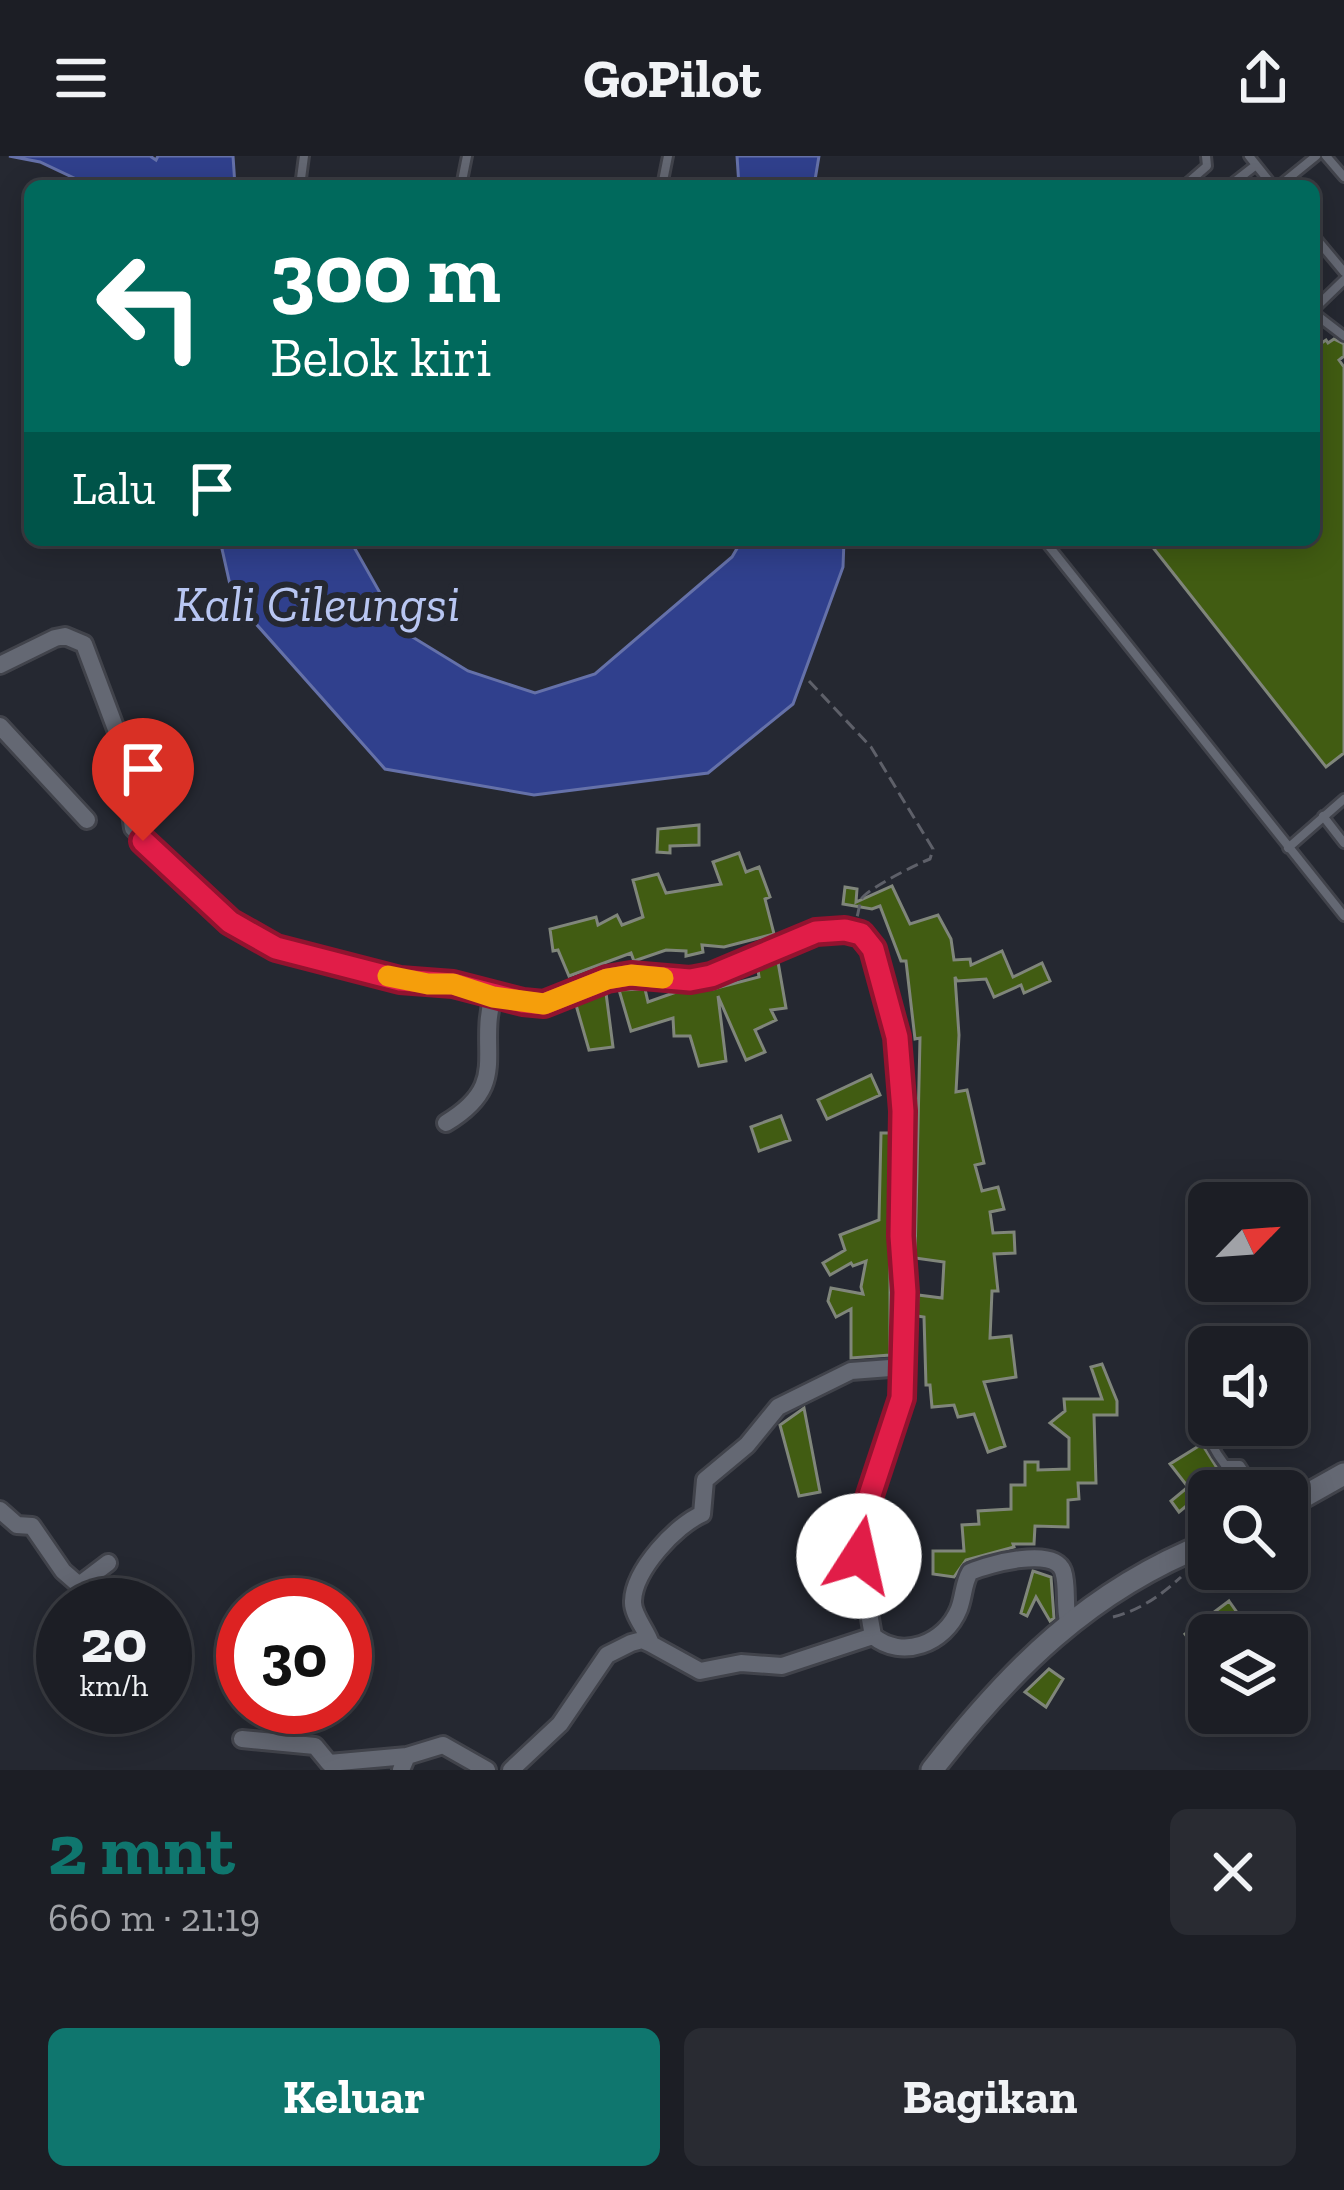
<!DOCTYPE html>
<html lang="id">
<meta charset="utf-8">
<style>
body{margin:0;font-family:"Zilla Slab",serif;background:#292b32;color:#f1f3f6;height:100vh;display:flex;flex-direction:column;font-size:45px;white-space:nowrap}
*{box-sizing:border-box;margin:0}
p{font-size:39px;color:#a0a2a7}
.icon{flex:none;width:66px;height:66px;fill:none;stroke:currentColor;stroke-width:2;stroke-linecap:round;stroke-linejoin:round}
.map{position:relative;height:1614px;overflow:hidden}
.drawer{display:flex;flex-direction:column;background:#1c1e25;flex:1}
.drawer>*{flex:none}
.hud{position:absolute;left:24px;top:24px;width:1296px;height:366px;border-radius:18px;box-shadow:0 6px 30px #0003,0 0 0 3px #3a3c42;background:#00695c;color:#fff;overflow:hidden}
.needle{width:78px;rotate:65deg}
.fabs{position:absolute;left:1188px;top:1026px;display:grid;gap:24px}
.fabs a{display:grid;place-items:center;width:120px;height:120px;border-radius:18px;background:#1c1e25;box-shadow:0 6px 30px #0003,0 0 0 3px #3a3c42;font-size:60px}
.speed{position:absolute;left:36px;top:1422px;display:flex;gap:24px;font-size:60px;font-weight:700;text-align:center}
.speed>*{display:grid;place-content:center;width:156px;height:156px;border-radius:50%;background:#1c1e25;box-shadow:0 6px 30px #0003,0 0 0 3px #3a3c42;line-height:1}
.speed small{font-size:30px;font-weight:400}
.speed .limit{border:18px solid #d22;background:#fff;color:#111}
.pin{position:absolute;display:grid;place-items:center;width:102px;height:102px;color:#fff;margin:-123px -51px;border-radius:50% 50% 50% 0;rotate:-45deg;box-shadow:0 0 12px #0007}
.pin .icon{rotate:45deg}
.me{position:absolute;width:132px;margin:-66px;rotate:10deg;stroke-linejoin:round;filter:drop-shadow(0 0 9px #0008)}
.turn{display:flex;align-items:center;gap:42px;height:252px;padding:0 48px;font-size:54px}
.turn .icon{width:156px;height:156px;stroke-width:2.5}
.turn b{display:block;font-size:84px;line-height:102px}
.then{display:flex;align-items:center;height:114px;padding:0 48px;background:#0003;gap:24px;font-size:45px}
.round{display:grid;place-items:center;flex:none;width:126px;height:126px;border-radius:18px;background:#292b32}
.head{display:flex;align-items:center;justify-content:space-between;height:204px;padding:0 48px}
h1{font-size:72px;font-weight:800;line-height:90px;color:#0f766e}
.action{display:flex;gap:24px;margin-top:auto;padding:24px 48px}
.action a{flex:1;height:138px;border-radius:18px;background:#0f766e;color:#fff;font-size:48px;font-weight:800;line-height:138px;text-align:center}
.action a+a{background:#292b32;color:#f1f3f6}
header{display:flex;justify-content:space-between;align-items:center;height:156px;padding:0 48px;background:#1c1e25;font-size:54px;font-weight:800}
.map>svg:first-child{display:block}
</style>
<header><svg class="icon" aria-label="menu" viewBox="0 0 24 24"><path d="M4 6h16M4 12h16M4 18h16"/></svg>GoPilot<svg class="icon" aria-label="share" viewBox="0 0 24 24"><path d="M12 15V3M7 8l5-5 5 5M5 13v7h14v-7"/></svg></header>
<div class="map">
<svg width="1344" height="1614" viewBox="0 0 1344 1614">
<rect width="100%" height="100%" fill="#252831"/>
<path fill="#30408d" stroke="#6571a9" stroke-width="3" d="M9 0H150L156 4 158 0H233L235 30H91L40 6Z
M737 0H819L814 30H739Z
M220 384H350L401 474 468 515 535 537 595 518 732 401 742 384H844L843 411 793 548 708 617 534 639 385 613 233 442Z"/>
<path fill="#415c12" stroke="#80867b" stroke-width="3" d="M1334 183 1344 188V200L1339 204 1344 211V597L1326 611 1147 384H1314V192L1326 184 1328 187Z
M699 669V689L670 690V697L657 696 658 673Z
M739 697 746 716 759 711 770 741 765 743 774 778 724 791 702 789 703 796 686 800V795L666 794 634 805 631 797 569 820 558 794 553 795 550 773 596 761 598 769 617 759 622 769 643 761 633 724 658 718 666 737 721 728 713 706Z
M892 730 910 768 938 759 951 783 954 804 970 803 971 809 1002 795 1013 821 1042 807 1050 825 1024 837 1021 829 994 841 986 823 957 825 955 821 959 879 956 936 967 934 984 1007 975 1009 982 1035 998 1031 1004 1053 990 1056 993 1077 1014 1076 1015 1097 994 1098 998 1135H992L990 1182 1011 1180 1016 1221 984 1226 1005 1290 988 1296 974 1258 958 1261 954 1249 932 1251 930 1229H926L924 1161 917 1160 918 1139 942 1142 944 1106 915 1102 920 882 915 883 906 805H901L880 750 872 753 843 748 845 731 857 733 856 746Z
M778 806 786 852 771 854 776 864 755 874 765 896 746 904 718 840 726 905 699 910 690 880H674L673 862 631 875 619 834 645 833 648 846 679 835 713 833 759 821 758 814Z
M606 837 613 891 589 894 576 849Z
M871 919 880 939 827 963 818 944Z
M781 960 790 984 759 995 751 971Z
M881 977H890V1199L851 1202V1153L836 1161 828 1145 831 1132 863 1138 861 1131 866 1105 853 1110 851 1107 830 1119 823 1107 845 1094 840 1079 879 1064Z
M1102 1208 1117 1245V1259H1094L1096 1327H1078L1079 1343 1068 1344V1371L1035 1370 1034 1388H1013L1014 1391 966 1404 954 1421 933 1418V1395H964L962 1369 979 1368 978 1355 1011 1353V1329H1025V1306H1038V1314L1069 1313V1282L1050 1267 1065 1255 1064 1243H1102L1091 1211Z
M804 1252 820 1336 799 1340 780 1269Z
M1202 1288 1219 1315 1226 1321 1236 1317 1242 1327 1232 1335H1209V1358L1196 1342 1179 1356 1171 1345 1188 1331 1170 1308Z
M1033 1415 1051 1421 1054 1462 1050 1465 1036 1441 1027 1460 1021 1457Z
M1229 1445 1236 1455 1212 1470 1218 1479H1209V1509L1185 1478Z
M1049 1513 1063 1523 1046 1551 1025 1536Z"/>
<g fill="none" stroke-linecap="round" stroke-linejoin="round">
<defs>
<path id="service" d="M1249 0 1273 30
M1326 0 1344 21
M300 30 304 0
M461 30 467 0
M662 30 668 0
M1184 30 1207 10 1206 0
M1229 30 1256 9
M1279 30 1316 0
M1314 80 1344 116
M1314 153 1344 124
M1314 157 1344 180
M1044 384 1344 760
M1323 660 1344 687
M1288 692 1344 643
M1192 1208C1193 1244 1202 1279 1225 1309H1240L1257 1335"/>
<path id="minor" d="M0 509 55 482 65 480 84 488 120 584 133 672 229 766 276 792 400 824 453 828 493 840 544 848 607 823 631 819 690 823 711 820 816 776 853 775 869 786 897 881 903 955 901 1080 905 1136 902 1242 867 1347 859 1400 873 1480C902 1504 945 1488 959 1453 964 1440 963 1428 970 1416 989 1408 1054 1390 1063 1415 1068 1430 1064 1449 1068 1465
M0 570 87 664
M446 967C511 928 477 897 493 840
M0 1354 17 1369 32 1370 63 1415 79 1429 108 1407
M651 1488C647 1474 632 1459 633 1445 634 1414 676 1369 702 1358L705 1324 747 1289 778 1251 851 1215 903 1211
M242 1583 315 1590 329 1607 407 1600
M401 1614 407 1600 443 1589 487 1614
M511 1614 560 1568 607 1499 631 1487 642 1484 651 1488 700 1515 741 1507 782 1510 873 1480"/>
<path id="tertiary" d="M1287 1350 1344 1318
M932 1614C1010 1514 1089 1434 1209 1387"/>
</defs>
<use href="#service" stroke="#41434b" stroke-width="14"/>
<use href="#minor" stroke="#41434b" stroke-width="22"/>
<use href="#tertiary" stroke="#41434b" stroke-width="27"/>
<path stroke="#5e6069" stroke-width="3" stroke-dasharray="12 6" stroke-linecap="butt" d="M809 525 871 591 933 693 930 703C917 708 869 732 862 742 859 748 859 755 857 761
M1113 1461C1140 1454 1160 1440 1181 1421"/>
<use href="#service" stroke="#646873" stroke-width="8"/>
<use href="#minor" stroke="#646873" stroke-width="16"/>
<use href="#tertiary" stroke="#646873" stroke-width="21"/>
</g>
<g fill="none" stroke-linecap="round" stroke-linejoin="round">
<defs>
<path id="route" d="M143 685 230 766 276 792 400 824 453 828 523 846 544 848 607 823 631 819 690 824 711 820 816 776 845 774 861 778 873 793 897 881 903 955 901 1080 905 1136 902 1242 867 1348 859 1400"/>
</defs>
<use href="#route" stroke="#92132f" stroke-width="30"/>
<use href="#route" stroke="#e11d48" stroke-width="21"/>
<path stroke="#f59e0b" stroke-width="21" d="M388 820 428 828H453L493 841 544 848 607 823 631 819 663 822"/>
</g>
<g text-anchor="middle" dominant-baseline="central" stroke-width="12" stroke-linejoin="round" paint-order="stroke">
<g font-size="51" font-style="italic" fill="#b8c6f2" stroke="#252831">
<text x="317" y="447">Kali Cileungsi</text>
</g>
</g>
</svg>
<div class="fabs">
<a><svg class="needle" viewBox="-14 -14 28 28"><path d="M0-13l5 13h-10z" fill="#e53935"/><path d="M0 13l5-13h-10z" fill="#a0a2a7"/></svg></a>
<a><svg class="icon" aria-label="sound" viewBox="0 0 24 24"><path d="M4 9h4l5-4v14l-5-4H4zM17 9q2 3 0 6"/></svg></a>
<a><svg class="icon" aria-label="search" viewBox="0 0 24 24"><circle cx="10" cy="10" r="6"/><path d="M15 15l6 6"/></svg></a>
<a><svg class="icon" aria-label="layers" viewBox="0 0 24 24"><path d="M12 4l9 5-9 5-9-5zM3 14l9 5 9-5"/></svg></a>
</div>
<div class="speed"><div>20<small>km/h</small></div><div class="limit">30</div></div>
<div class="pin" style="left:143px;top:685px;background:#d93025"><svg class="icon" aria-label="arrive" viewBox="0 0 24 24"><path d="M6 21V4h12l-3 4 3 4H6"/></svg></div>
<svg class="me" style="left:859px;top:1400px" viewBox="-20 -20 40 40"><circle r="19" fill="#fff"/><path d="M0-13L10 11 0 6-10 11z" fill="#e11d48"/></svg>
<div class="hud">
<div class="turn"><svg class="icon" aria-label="left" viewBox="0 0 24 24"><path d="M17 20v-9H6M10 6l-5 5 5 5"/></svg><div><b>300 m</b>Belok kiri</div></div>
<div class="then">Lalu<svg class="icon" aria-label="arrive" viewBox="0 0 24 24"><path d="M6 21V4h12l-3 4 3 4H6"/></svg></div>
</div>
</div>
<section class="drawer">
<div class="head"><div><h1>2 mnt</h1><p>660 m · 21:19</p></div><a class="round"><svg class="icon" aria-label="close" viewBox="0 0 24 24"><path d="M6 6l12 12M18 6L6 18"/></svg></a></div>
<div class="action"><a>Keluar</a><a>Bagikan</a></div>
</section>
